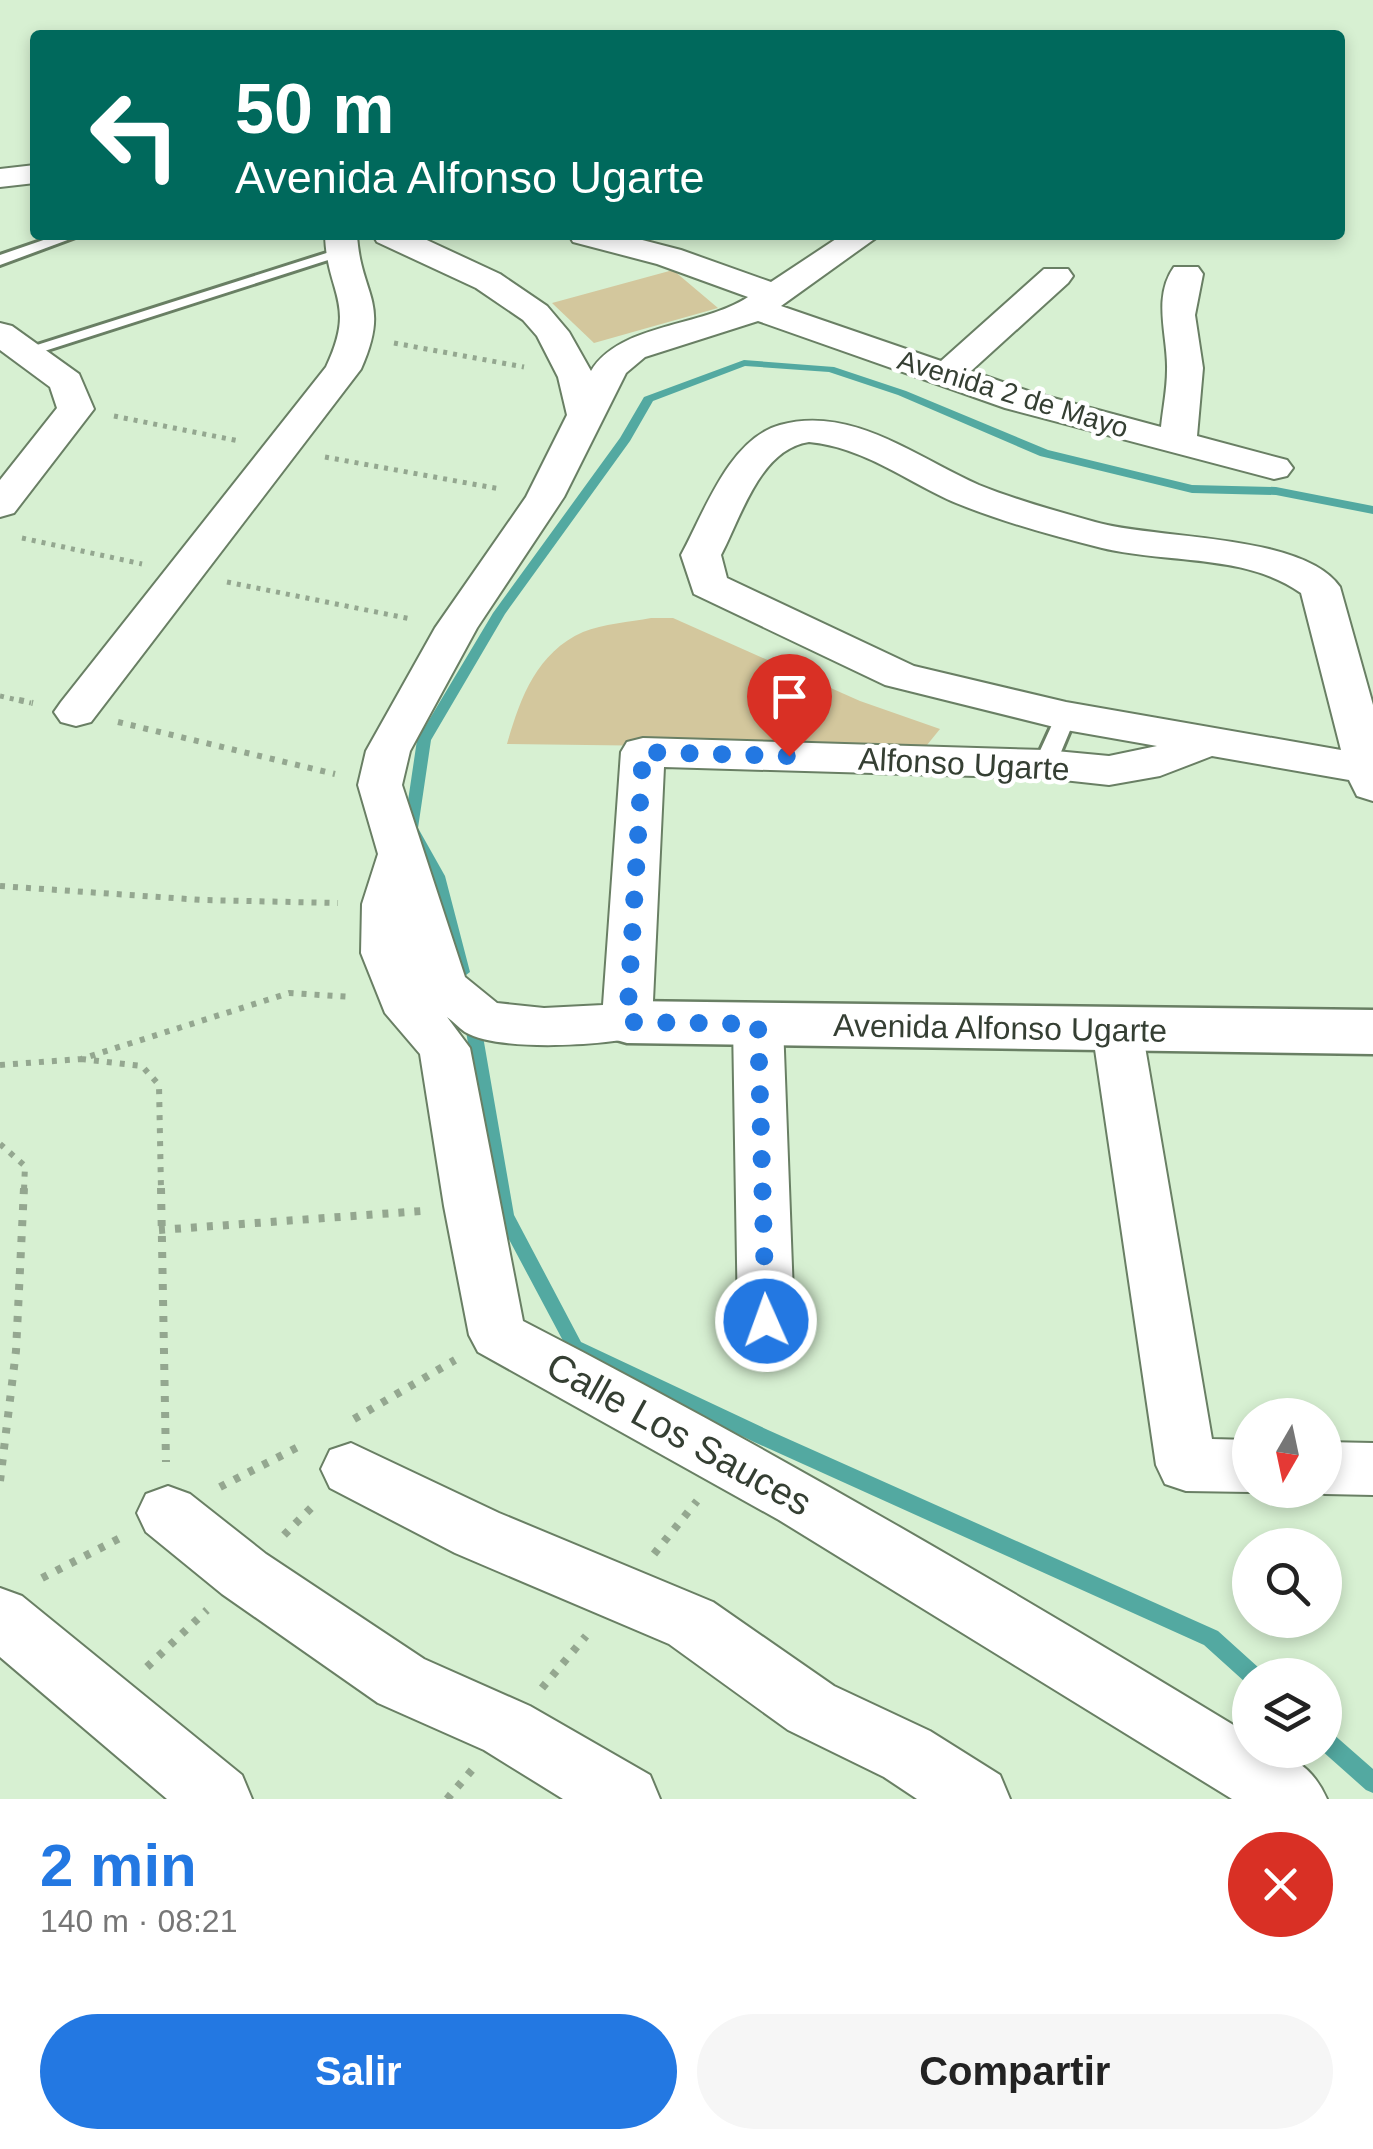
<!DOCTYPE html>
<html lang="es">
<meta charset="utf-8">
<style>
body{margin:0;font-family:Arial,sans-serif;background:#f6f6f6;color:#222;height:100vh;display:flex;flex-direction:column;font-size:38px;white-space:nowrap}
*{box-sizing:border-box;margin:0}
p{font-size:32px;color:#767676}
.icon{flex:none;width:55px;height:55px;fill:none;stroke:currentColor;stroke-width:2;stroke-linecap:round;stroke-linejoin:round}
.map{position:relative;height:1799px;overflow:hidden}
.details{display:flex;flex-direction:column;background:#fff;flex:1}
.details>*{flex:none}
.guide{position:absolute;left:30px;top:30px;width:1315px;height:210px;border-radius:10px;box-shadow:0 5px 15px #0003;background:#00695c;color:#fff;overflow:hidden}
.needle{width:65px;rotate:189deg}
.buttons{position:absolute;left:1232px;top:1398px;display:grid;gap:20px}
.buttons a{display:grid;place-items:center;width:110px;height:110px;border-radius:50%;background:#fff;box-shadow:0 5px 15px #0003;font-size:50px}
.pin{position:absolute;display:grid;place-items:center;width:85px;height:85px;color:#fff;margin:-102px -42px;border-radius:50% 50% 50% 0;rotate:-45deg;box-shadow:0 0 10px #0007}
.pin .icon{rotate:45deg}
.me{position:absolute;width:110px;margin:-55px;rotate:358deg;stroke-linejoin:round;filter:drop-shadow(0 0 8px #0008)}
.turn{display:flex;align-items:center;gap:35px;height:210px;padding:0 40px;font-size:45px}
.turn .icon{width:130px;height:130px;stroke-width:2.5}
.turn b{display:block;font-size:70px;line-height:85px}
.round{display:grid;place-items:center;flex:none;width:105px;height:105px;border-radius:52px;background:#f6f6f6}
.overview{display:flex;align-items:center;justify-content:space-between;height:170px;padding:0 40px}
h1{font-size:60px;font-weight:600;line-height:75px;color:#2378e2}
.action{display:flex;gap:20px;margin-top:auto;padding:20px 40px}
.action a{flex:1;height:115px;border-radius:60px;background:#2378e2;color:#fff;font-size:40px;font-weight:600;line-height:115px;text-align:center}
.action a+a{background:#f6f6f6;color:#222}
.map>svg:first-child{display:block}
</style>
<div class="map">
<svg width="1373" height="1799" viewBox="0 0 1373 1799">
<rect width="100%" height="100%" fill="#d7f0d2"/>
<path fill="#d3c79d" d="M673 270 718 308 594 343 552 303Z
M651 618H673L860 701 940 729 927 745 916 749 507 744C520 699 536 653 583 632 603 624 630 622 651 618Z"/>
<g fill="none" stroke-linecap="round" stroke-linejoin="round">
<path fill="#53a9a1" fill-rule="evenodd" d="M744 360 834 367 906 391 1048 450 1192 485 1276 487 1373 506V514L1276 495 1192 493 1040 456 898 395 829 372 745 366 653 401 630 441 505 614 431 740 418 828 445 876 470 972 462 978 457 976 431 876 404 828 417 740 493 613 620 438 644 397Z
M472 1013 478 1015 480 1019 514 1215 581 1342 768 1430 1218 1631 1259 1668 1262 1675H1250V1684L1245 1682 1204 1645 754 1442 569 1352 496 1215 464 1019 466 1015Z
M1325 1730 1332 1733 1373 1769V1793L1366 1790 1321 1750H1325Z"/>
<defs>
<path id="lane" d="M58 235H81L0 265V255Z
M336 250 350 253 32 355H20L18 351Z
M1066 709 1076 716 1056 764 1052 769H1038L1034 764 1056 716Z"/>
<path id="street" d="M35 165V183L0 187V169Z
M325 235H357C361 297 391 301 361 369L91 722 76 726 61 722 54 712 61 702 326 367C357 302 327 295 325 235Z
M373 235H416L500 274 547 306 569 332 591 371C620 323 703 327 748 297L657 264 573 242 569 235H623L681 250 771 282 842 235H880L781 306 941 361 1044 269H1068L1073 276 1068 283 971 371 1031 392 1161 427C1163 408 1167 389 1167 370 1168 336 1152 298 1174 267H1198L1203 274 1195 315 1203 368 1197 436 1287 460 1293 468 1287 476 1274 479 1005 408 758 321 645 357 626 373 564 497 477 628 410 751 402 785 465 977 497 1003 544 1008 603 1005 621 752 627 742 643 738 1045 750 1109 756 1157 746 1066 730 885 685 694 594 681 555C704 513 729 439 780 425 852 405 917 458 979 485 1016 500 1056 511 1095 522 1157 540 1303 533 1340 587L1373 705V801L1357 796 1349 780 1212 756 1160 776 1109 785 1045 778 664 767 652 1022 645 1035C608 1046 498 1052 465 1032 459 1028 453 1021 447 1017L470 1048 523 1321C771 1449 1012 1590 1250 1735V1750C1287 1750 1312 1765 1327 1799H1232L779 1520 478 1352 469 1335 444 1206 420 1054 385 1013 361 953 362 904 378 854 358 785 366 751 435 628 526 497 567 415 558 377 537 336 523 320 476 288 377 242ZM809 442C864 447 907 482 956 503 1003 522 1053 536 1102 548 1168 564 1244 553 1301 593L1341 750 1066 702 914 666 727 578 721 555C741 517 760 449 809 442Z
M0 323 12 326 79 374 94 409 14 513 0 517V480L57 408 50 387 0 350Z
M758 1006 776 1011 783 1024 794 1321 786 1338 766 1345 746 1338 738 1321 733 1024 740 1011Z
M1117 1010 1135 1016 1142 1029 1212 1439 1250 1440V1490H1257L1250 1492 1186 1491 1165 1484 1156 1465 1092 1029 1099 1016Z
M1325 1442 1373 1443V1495L1325 1494 1313 1490H1325Z
M351 1443 499 1513 713 1602 834 1686 930 1731 1000 1775 1010 1799H917L884 1777 788 1730 669 1644 455 1553 330 1488 321 1469 330 1450Z
M168 1486 190 1494 266 1554 424 1659 530 1706 650 1775 660 1799H563L484 1750 378 1703 222 1594 146 1532 137 1513 146 1494Z
M0 1588 22 1596 242 1775 252 1799H167L0 1657Z"/>
<path id="secondary" d="M627 1001 1373 1010V1054L627 1043 606 1037 598 1022 606 1007Z"/>
</defs>
<use href="#lane" stroke="#697f64" stroke-width="6"/>
<use href="#street" stroke="#697f64" stroke-width="4"/>
<use href="#secondary" stroke="#697f64" stroke-width="5"/>
<path stroke="#94a790" stroke-width="5" stroke-dasharray="4 6" stroke-linecap="butt" d="M394 343 524 367
M114 416 239 441
M325 457 500 489
M22 538 142 564
M227 582 411 619
M0 696 31 703"/>
<path stroke="#94a790" stroke-width="6" stroke-dasharray="5 8" stroke-linecap="butt" d="M19 700 33 703
M118 722 335 774
M0 886 202 900 338 903
M81 1059 142 1066 159 1085 161 1190
M0 1065 81 1059 289 993 352 997
M0 1144 25 1166 24 1190"/>
<path stroke="#94a790" stroke-width="8" stroke-dasharray="6 10" stroke-linecap="butt" d="M161 1188 166 1462
M159 1230 422 1211
M354 1419 455 1360
M0 1481 16 1351 24 1188
M220 1487 302 1445
M284 1535 314 1505
M654 1554 697 1501
M42 1578 124 1536
M147 1667 207 1610
M542 1688 586 1636
M447 1799 472 1770"/>
<use href="#lane" fill="#fff" fill-rule="evenodd"/>
<use href="#street" fill="#fff" fill-rule="evenodd"/>
<use href="#secondary" fill="#fff" fill-rule="evenodd"/>
</g>
<g fill="none" stroke-linecap="round" stroke-linejoin="round">
<path stroke="#2378e2" stroke-width="18" stroke-dasharray="0 32.4" d="M766 1321 758 1024 627 1022 643 752 789 756"/>
</g>
<g text-anchor="middle" dominant-baseline="central" stroke-width="9" stroke-linejoin="round" paint-order="stroke">
<g font-size="28" fill="#353f33" stroke="#fff">
<text transform="translate(1013 394) rotate(17)">Avenida 2 de Mayo</text>
</g>
<g font-size="32" fill="#353f33" stroke="#fff">
<text transform="translate(964 764) rotate(3)">Alfonso Ugarte</text>
<text transform="translate(1000 1028) rotate(1)">Avenida Alfonso Ugarte</text>
</g>
<g font-size="38" fill="#353f33" stroke="#fff">
<text transform="translate(679 1434) rotate(29)">Calle Los Sauces</text>
</g>
</g>
</svg>
<div class="buttons">
<a><svg class="needle" viewBox="-14 -14 28 28"><path d="M0-13l5 13h-10z" fill="#e53935"/><path d="M0 13l5-13h-10z" fill="#767676"/></svg></a>
<a><svg class="icon" aria-label="search" viewBox="0 0 24 24"><circle cx="10" cy="10" r="6"/><path d="M15 15l6 6"/></svg></a>
<a><svg class="icon" aria-label="layers" viewBox="0 0 24 24"><path d="M12 4l9 5-9 5-9-5zM3 14l9 5 9-5"/></svg></a>
</div>
<div class="pin" style="left:789px;top:756px;background:#d93025"><svg class="icon" aria-label="arrive" viewBox="0 0 24 24"><path d="M6 21V4h12l-3 4 3 4H6"/></svg></div>
<svg class="me" style="left:766px;top:1321px" viewBox="-20 -20 40 40"><circle r="17" fill="#2378e2" stroke="#fff" stroke-width="3"/><path d="M0-11L8 9 0 5-8 9z" fill="#fff"/></svg>
<div class="guide">
<div class="turn"><svg class="icon" aria-label="left" viewBox="0 0 24 24"><path d="M17 20v-9H6M10 6l-5 5 5 5"/></svg><div><b>50 m</b>Avenida Alfonso Ugarte</div></div>
</div>
</div>
<section class="details">
<div class="overview"><div><h1>2 min</h1><p>140 m · 08:21</p></div><a class="round" style="background:#d93025;color:#fff"><svg class="icon" aria-label="close" viewBox="0 0 24 24"><path d="M6 6l12 12M18 6L6 18"/></svg></a></div>
<div class="action"><a>Salir</a><a>Compartir</a></div>
</section>
